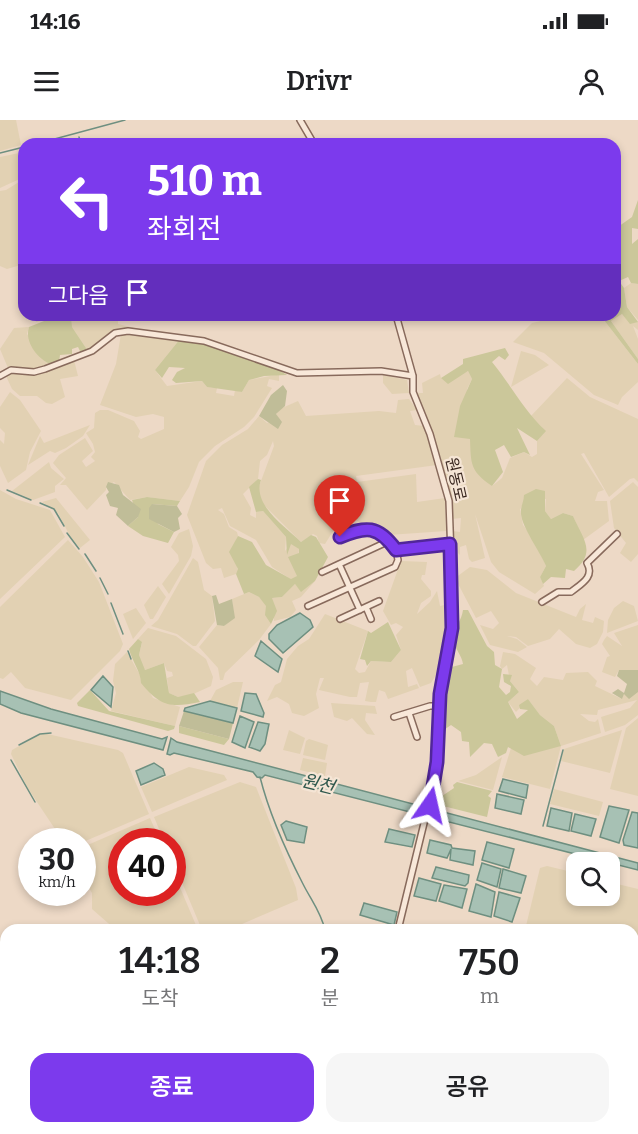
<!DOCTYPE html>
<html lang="ko">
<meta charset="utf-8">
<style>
body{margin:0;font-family:Bitter,"Noto Sans KR",serif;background:#f6f6f6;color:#202124;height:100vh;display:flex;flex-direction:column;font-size:22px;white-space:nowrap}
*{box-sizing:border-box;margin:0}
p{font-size:20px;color:#757577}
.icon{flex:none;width:33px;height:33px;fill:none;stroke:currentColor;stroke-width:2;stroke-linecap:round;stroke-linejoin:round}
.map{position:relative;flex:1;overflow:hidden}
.panel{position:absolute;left:0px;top:804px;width:639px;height:210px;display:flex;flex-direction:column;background:#fff;border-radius:18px 18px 0 0;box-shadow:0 3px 9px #0003}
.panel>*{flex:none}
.hud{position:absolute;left:18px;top:18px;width:603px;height:183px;border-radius:18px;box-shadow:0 3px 9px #0003;background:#7c3aed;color:#fff;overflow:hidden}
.controls{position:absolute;left:566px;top:732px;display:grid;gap:12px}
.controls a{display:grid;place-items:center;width:54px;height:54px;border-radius:12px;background:#fff;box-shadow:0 3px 9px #0003;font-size:30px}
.speed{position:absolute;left:18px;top:708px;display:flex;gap:12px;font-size:30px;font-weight:700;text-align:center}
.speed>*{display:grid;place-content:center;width:78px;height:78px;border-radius:50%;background:#fff;box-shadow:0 3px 9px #0003;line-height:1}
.speed small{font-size:15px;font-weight:400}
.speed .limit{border:9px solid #d22;background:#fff;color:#111}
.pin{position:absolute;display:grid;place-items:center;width:51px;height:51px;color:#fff;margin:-62px -26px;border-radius:50% 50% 50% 0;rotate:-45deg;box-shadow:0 0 6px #0007}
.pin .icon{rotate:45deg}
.me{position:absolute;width:66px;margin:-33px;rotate:11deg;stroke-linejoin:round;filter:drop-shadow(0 0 4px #0008)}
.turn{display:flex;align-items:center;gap:21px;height:126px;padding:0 30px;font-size:27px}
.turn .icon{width:78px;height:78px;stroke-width:2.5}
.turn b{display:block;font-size:42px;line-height:51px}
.then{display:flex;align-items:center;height:57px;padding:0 30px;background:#0003;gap:12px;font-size:22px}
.eta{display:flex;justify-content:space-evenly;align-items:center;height:102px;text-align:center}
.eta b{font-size:36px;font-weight:600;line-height:42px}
.primary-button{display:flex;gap:12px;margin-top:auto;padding:12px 30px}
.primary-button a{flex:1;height:69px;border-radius:18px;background:#7c3aed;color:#fff;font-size:24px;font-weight:600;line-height:69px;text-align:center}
.primary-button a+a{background:#f6f6f6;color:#202124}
.status{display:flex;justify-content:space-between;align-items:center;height:42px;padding:0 30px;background:#fff;direction:ltr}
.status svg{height:16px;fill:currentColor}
header{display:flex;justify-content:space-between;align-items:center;height:78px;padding:0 30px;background:#fff;font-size:27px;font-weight:600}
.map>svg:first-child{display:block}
</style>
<div class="status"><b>14:16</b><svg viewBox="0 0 49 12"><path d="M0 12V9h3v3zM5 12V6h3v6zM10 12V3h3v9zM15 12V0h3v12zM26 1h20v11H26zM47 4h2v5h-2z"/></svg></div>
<header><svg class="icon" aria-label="menu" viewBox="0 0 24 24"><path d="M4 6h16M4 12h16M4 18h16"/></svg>Drivr<svg class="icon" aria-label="person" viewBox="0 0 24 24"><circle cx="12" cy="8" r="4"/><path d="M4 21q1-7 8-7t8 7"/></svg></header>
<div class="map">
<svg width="638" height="1014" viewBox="0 0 638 1014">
<rect width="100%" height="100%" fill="#edd9c6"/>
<path fill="#e2d1b3" d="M0 0H16L21 25 0 31Z
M24 32V57L0 68V37Z
M24 59V119L21 117 24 144 7 149 0 146V71L6 70Z
M631 163 638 164V200L627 187 624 168Z
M622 194 638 202V210L633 206 638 219V239L611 201Z
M35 195H118V204L139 209 122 210 88 231 72 207 49 199 36 202Z
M550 195H600L638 244V262L622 277 618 285 594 275 544 233 513 222 532 203 545 200Z
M29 207 27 214 53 245 34 250 8 248 0 229 14 208Z
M121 214 180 219 155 250 167 266 202 261 207 267 217 268 216 273 234 276 235 270 242 272 249 260 276 255H279V261L269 259 267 266 272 268 254 297 244 307 215 326 199 342 189 367 180 381 147 377 130 380 114 362 106 367V370L87 390 66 365H60L66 358 53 343 59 335 85 318 93 331 82 341 86 347 95 341 91 337 95 332 93 324 86 313 94 308 95 293 100 290H108L134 301 140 311 138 317 141 319 164 309V297L153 294 136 297 100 285 116 244Z
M521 231 535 235 549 245 511 267Z
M74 240 78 256 60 259 65 277 52 284 46 283 37 276H20L12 269 6 256 16 252 34 254Z
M468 251 472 259 467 269 470 319 492 366 502 358 510 338 524 332 532 337 537 334V321L545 311 530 297 567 258 590 277 638 299V362L634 358 630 359 609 377 584 333 581 334 604 370 598 372 595 381H607L609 401 583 420 573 396 563 393 551 399 545 391 546 379 524 381 520 390 523 405 533 418 546 446 540 457 544 466 535 474 499 452 491 442 475 394 485 438 472 442 469 439 466 425 460 427V435L453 428V411L460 412 461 398 452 399 447 360 416 273H423L422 263 440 254 441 258 451 259Z
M383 255 407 260 409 273 392 274 383 263Z
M10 272 20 280 41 311 30 332 26 350 8 363 0 346V320L4 324 5 313 0 308V287Z
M409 279 417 290 410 291 415 305 424 306 437 345 356 356 357 362 416 354 417 382 445 378 446 411 388 415 372 405 367 406 349 397 338 403 325 424 319 423 317 416 313 414 301 422 263 384 258 375V369L274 326 273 321 267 335 260 341 258 359 243 374 251 388 250 395 256 398V392L263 391 286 417 285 431 291 423 299 429 297 456 292 460 272 447 256 420 230 406 222 388 218 390 224 394 229 407 237 412 238 416 232 429 238 450 236 454 224 458 221 448 213 449 206 443 187 395 206 341 222 325 248 309 259 296 267 303 278 299 276 294 282 288 298 281 306 296 379 291 396 293 398 280Z
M90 305 83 316 66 328 55 333 50 331 28 345 40 316 44 323Z
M49 342 51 348 64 359 55 366V372L33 380 12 371Z
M633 362 638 367V434L631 442 620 433 626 423 614 408 610 381Z
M0 370 16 379 50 390 65 417 0 479Z
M56 378 90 420 80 428 72 420 58 393 42 382Z
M189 409 193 426 191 436 169 474 162 464 179 441 178 435 171 427 179 413Z
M68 420 83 437 99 462 123 524 120 531 71 580 25 568 11 552 3 559 0 558V487Z
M193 438 198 442 204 470 212 476 215 501 196 526H193L177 514 151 506 158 500Z
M401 441 427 442 425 455H422L421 459 431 471V476L421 483 417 494 430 482 437 471 440 486 449 484V506L443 543 431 563 420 567 412 548 406 551 408 567 417 564 419 568 388 579 385 572 379 570 376 582H371L365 581 369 562 360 563 357 577H350L319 570 324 558H320L316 574 319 588 304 596 292 593 289 584 277 577 267 581 275 565 281 562 287 539 298 526 309 519 325 494 368 511 355 549 359 553 365 552 371 541 391 542 401 530 396 515 403 507 396 503 391 505 383 491Z
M470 447 487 450 516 473 576 497 580 489 586 484 582 500 593 503 595 497 604 501 603 512 597 524 590 528 576 524 559 509 550 519 528 526 516 517 507 516 517 519 527 527 518 532 490 525 480 505 493 509 499 503 491 491 476 498 455 458Z
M315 461 301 477 292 481 296 490 290 497 274 501 272 478 282 477 295 464 301 471Z
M158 466 166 477 153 499H150L144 485Z
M249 472 259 477 267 486 271 504 259 520 225 553 223 560H220L218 548 199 527 217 505 224 506 234 497 232 479Z
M623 481 634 486 638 501 607 513 608 500 614 488Z
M136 488 146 503 133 519 123 494Z
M638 505V550H619L615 557 602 552 607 537 610 536 602 524 604 520 607 516 622 526 614 513Z
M148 508 176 516 206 539 213 557 211 566 189 576 178 577 169 573 167 558 173 556 172 552 167 551 164 543 145 550 141 545 139 535 142 523 138 519Z
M127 532 153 578 180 587 175 606 111 591 116 573 113 561 115 544Z
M503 532 515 534 536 548 530 559 537 566 544 557 563 560 566 553 588 552 597 561 595 566 622 579 624 573 638 572V595L625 605 605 612 601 597 630 588 637 580 598 590 597 595 580 594 589 601 595 602 598 599 601 613 561 626 550 669 502 657 511 628 561 626 554 606 540 595 528 579 516 592 508 582 519 572 510 561 507 545 502 549 500 546Z
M233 562H243L237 588 210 581 216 570Z
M331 583 375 586 377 594 366 593 365 600 375 615 367 614 352 598 347 601 334 597Z
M638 598V676L610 669 626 608Z
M289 610 305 618 300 634 283 630Z
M622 610 610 653 561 641 564 629Z
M43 613 118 630 123 633 149 694 83 722 63 721 27 667 11 634 12 630Z
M309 619 328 625 325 640 303 635 306 621Z
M502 637 493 670 458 661 476 655Z
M303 638 327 643 325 656 300 650Z
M189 647 224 655 227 660 152 692 141 667Z
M240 662 256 667 296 768 298 780 228 810H202L173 741 172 722 164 721 154 697Z
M554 669 603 682 599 696 550 684Z
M150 698 160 721 122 722V772H172L173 751 198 810H116L92 789V773L83 758V727Z
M547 746 576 753V776H609V762L638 769V876L633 872V810H525L540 748Z
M3 832 6 833V1008H197L200 1014H0V858Z
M633 962 638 973V1014H486L480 1008H633Z
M384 1008H446L452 1014H372Z"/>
<path fill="#cbc79a" d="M638 80V109L632 108V124L638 119V164L631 163 628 157 619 161 624 168 627 187 638 202 630 204 622 194 611 201 638 239V244L600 195H615V109L632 97Z
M71 198 72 207 88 231 81 233 78 227 72 229V234L60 235 59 242 53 245C38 240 24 222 29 207L49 199Z
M180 219C215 225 257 235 287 255L264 256 249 260 242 272 207 267 202 261 176 263 172 260 177 252 185 248 169 247 162 258 155 250Z
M505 228 509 235 505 240 499 236 492 242C511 265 524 291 546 311L537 321 517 308 530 335 524 332 511 337 504 325 495 330 503 352 492 366C470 351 471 344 470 319L454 317 460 286 472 259 468 251 448 264 441 258 463 244V239Z
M258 359 261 360C252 385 285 406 301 422L311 415 316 417 328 437 315 461 301 472 295 464 282 477 272 478 277 491 271 504 265 495 266 486 259 477 249 472 244 474 236 454 238 449 229 432 238 416 252 422 266 445 291 459 297 456 288 437 299 433V429L291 424 287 435 286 417 263 391 256 392 249 367Z
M536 369 545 371V391L551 399 563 393 573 396C583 419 597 432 574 451L566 449 565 458 551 457 543 464 540 457 546 446C540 432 522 407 521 394 520 387 524 382 524 375Z
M147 377 180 381 177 386 152 384 158 404 174 412 168 423 143 416 128 406 138 397 132 380Z
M463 490H468L487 526 494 532 495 545 502 549 499 567 506 575 510 572 511 566 504 562 503 554 512 555 510 561 519 572 508 582 517 599 528 590 520 589 519 585 528 579 540 595 554 606 561 626 524 636 508 627 506 633 498 637 492 624 484 623 470 637 469 622 462 621 461 612 451 605 441 612 442 576 448 548 463 544C462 536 455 528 454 523 451 511 462 501 463 490Z
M388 502 401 530 391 542 371 541 367 546 365 540 360 539 368 511 371 513Z
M138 519 142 522 139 535 145 550 164 543 169 573 178 577 194 573 200 582C171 588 161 587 141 563 141 552 132 541 129 529Z
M90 570 109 591 175 606 174 609 168 611 78 586 77 583Z
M179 606 229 619 224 625 179 613Z
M457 662 492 671 488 676 491 678 487 697 443 686 439 678 454 668 453 665Z"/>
<path fill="#c0bd98" d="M283 265 287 271 285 286 276 294 282 302 278 309 259 296 271 275Z
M108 362 119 365 123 375 141 389 138 397 128 406 116 395 118 388 110 386 106 375 109 372 106 367Z
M152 384 177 386 182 394 178 398 180 409 174 412 149 399V388Z
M216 475 219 484 232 479 235 498 224 506 217 505 212 476Z
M619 550H638V572L629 579 624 574 622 579 612 573 618 569 624 573 627 564 617 556Z
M184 591 233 603 229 619 179 606Z"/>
<path fill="#a7c1b4" stroke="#6e8f80" stroke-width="1.5" d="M300 493 310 500 313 507 283 533 269 519V514L277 505Z
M261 521 282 539 278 552 255 536Z
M103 556 113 567 111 587 91 570Z
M0 571 51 589 162 619 167 617 163 630 21 593 0 584Z
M245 573 256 574 264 593 263 597 241 591Z
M210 581 237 588 233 603 184 591 185 588Z
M240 596 254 602 245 628 232 622Z
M258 602 269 604 265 624 260 631 249 627Z
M171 618 177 622 638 743V750L265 655 262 658 257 657 253 652 174 633 170 635 167 634Z
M154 643 163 649 165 655 141 665 136 651Z
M503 659 528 665 526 678 499 671Z
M497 674 524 680 521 694 495 688Z
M609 686 629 690 619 723 600 717Z
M551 688 572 693 569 711 547 706Z
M632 692 638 693V728L624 725 623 720Z
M575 694 596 699 591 716 571 711Z
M286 701 307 707 304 723 287 720 281 705Z
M389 709 415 715 412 727 385 722Z
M430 720 451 725 452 728 475 731 473 745 450 740 451 729 447 738 427 733Z
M487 722 514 729 509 748 482 740Z
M482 743 501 749 497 767 477 760Z
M436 747 469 755 468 763 465 766 432 758Z
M503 749 526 756 521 773 499 768Z
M419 758 441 764 436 781 414 776Z
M476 764 495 772 491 797 469 791Z
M444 765 467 769 462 788 439 781Z
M499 772 520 778 512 802 494 796Z
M364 783 397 792 394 805 360 795Z"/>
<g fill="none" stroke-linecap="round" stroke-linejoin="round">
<path stroke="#6e8f80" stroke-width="1.5" d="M79 17 81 24
M36 24 125 0
M0 33 24 27
M7 370 31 380
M40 383 54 389 64 406
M67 413 79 429
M85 434 96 451
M100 458 108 474
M111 483 123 514
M128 531 131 539
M19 625 40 614 51 613
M11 640 35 682
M260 657C269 693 286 731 303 764 311 780 321 792 325 810
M543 706 563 630"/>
<defs>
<path id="minor" d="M300 0 314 24
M396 195 413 256V272L430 314 449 381 453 490 440 574 435 658 398 810
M0 256 11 250 34 252 45 249 92 231 115 213 128 211 204 221 297 253 381 251 413 256
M340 417C366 406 378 405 396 430L450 424
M339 444 360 490
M322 452 389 421
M542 482 558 472H571C581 464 595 457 587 443L617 414
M308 486 395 447 398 440 396 430
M366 487 371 499
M340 499 379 481
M409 593 417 617
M394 597 430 586H439
M278 1014 279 1008"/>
</defs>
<use href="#minor" stroke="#886a5c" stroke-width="8"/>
<use href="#minor" stroke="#f8e8d9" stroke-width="5"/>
</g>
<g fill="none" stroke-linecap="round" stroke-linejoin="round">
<defs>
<path id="route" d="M340 417C366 406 378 405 396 430L450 424 452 508 440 574 437 642 430 685"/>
</defs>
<use href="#route" stroke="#51269a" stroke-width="15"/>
<use href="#route" stroke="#7c3aed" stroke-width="10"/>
</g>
<g text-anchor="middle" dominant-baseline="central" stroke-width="4.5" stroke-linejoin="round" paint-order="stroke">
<g font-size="16" fill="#38261f" stroke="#f5e5d5">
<text transform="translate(456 359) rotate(77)">원동로</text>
</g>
<g font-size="18" font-style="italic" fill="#2f584d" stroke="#f5e5d5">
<text transform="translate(318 664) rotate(14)">원천</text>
</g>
</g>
</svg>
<div class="controls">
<a><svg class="icon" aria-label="search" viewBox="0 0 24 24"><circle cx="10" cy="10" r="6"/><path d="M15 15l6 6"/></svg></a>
</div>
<div class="speed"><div>30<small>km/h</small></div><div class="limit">40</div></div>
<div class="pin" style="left:340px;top:417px;background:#d93025"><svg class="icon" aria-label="arrive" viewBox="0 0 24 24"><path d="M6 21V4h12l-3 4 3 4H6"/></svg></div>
<svg class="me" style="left:430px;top:685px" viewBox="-20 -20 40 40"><path d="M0-17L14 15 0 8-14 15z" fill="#7c3aed" stroke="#fff" stroke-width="4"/></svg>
<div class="hud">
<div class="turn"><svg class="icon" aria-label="left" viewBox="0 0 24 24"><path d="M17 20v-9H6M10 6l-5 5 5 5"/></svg><div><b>510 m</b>좌회전</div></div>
<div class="then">그다음<svg class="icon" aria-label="arrive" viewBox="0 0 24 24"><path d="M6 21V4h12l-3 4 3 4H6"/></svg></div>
</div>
<section class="panel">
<div class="eta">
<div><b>14:18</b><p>도착</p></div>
<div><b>2</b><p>분</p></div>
<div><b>750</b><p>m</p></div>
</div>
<div class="primary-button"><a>종료</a><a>공유</a></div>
</section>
</div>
